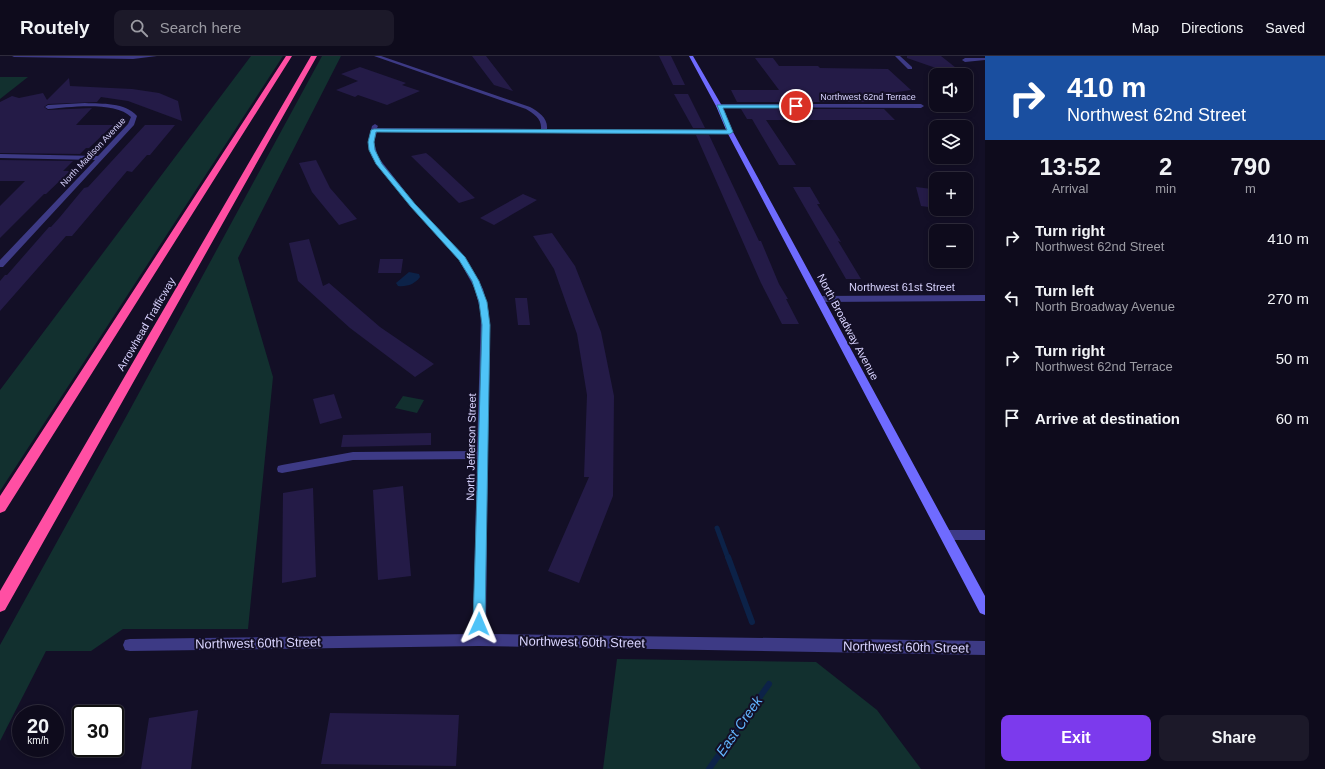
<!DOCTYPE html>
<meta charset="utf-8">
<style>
body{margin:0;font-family:Arial,sans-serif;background:#1c1929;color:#f1f3f6;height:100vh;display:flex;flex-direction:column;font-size:15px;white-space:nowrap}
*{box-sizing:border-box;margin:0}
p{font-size:13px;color:#9b9ba3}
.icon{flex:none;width:22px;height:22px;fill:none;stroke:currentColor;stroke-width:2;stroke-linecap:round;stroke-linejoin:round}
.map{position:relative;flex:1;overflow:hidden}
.side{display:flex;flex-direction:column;background:#0e0b1c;width:340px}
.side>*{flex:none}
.top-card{background:#1a4fa0;color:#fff;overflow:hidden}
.fabs{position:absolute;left:929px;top:12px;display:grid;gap:8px}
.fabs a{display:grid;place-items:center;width:44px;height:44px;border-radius:8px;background:#0e0b1c;box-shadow:0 2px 6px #0003,0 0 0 1px #2e2b3b;font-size:20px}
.speed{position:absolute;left:12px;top:649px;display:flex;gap:8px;font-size:20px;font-weight:700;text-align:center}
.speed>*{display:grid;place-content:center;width:52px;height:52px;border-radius:50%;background:#0e0b1c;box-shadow:0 2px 6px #0003,0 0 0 1px #2e2b3b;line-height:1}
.speed small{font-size:10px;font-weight:400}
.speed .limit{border:2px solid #111;border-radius:6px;background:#fff;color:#111}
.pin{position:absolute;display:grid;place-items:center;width:34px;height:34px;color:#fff;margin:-17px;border:2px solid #fff;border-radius:50%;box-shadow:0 1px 4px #0007}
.me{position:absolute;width:44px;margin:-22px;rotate:1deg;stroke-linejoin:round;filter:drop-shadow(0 0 3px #0008)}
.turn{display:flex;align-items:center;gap:14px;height:84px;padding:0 16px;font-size:18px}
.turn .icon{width:52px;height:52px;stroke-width:2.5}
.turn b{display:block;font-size:28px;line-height:34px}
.eta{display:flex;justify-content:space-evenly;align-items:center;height:68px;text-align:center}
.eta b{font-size:24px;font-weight:800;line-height:28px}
.primary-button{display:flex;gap:8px;margin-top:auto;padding:8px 16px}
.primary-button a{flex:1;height:46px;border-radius:8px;background:#7c3aed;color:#fff;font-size:16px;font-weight:800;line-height:46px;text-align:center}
.primary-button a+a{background:#1c1929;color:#f1f3f6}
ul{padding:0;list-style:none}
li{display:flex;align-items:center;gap:12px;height:60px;padding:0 16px}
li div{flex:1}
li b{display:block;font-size:15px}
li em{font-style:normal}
header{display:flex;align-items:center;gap:24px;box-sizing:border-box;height:56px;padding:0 20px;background:#0e0b1c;border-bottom:1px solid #2e2b3b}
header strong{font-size:19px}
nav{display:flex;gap:22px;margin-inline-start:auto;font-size:14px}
.search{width:280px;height:36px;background:#1c1929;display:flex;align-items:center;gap:10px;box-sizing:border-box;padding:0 14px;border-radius:8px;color:#9b9ba3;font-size:15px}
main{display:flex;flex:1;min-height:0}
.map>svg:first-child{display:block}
</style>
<header>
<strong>Routely</strong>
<div class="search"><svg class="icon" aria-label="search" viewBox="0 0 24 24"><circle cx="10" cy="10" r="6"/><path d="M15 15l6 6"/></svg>Search here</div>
<nav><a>Map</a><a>Directions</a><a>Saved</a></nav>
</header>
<main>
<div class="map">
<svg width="985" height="713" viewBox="0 0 985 713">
<rect width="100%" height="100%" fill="#130f26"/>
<path fill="#12302f" d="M251 0H283L0 435V334Z
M322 0H341L238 202 273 321 248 573H123L91 595H46L0 685V589L127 359Z
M0 21H28L0 43Z
M403 340 424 344 417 357 395 352Z
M617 603 816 606 877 654 921 713H603Z"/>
<path fill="#0c2248" d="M409 216 419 218 420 221C415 228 407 231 398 230L396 227Z"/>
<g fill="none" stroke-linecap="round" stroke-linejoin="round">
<path stroke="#0c2248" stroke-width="5" d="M717 472 728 502"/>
<path stroke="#0c2248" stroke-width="6" d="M728 501 752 566
M709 713 769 628"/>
</g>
<path fill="#241b47" d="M472 0H486L513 35 494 29Z
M659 0H671L685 29H673Z
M907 0H941L965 19H956L907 2Z
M755 2H773L779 10H818L820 12 888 13 911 34 870 40 876 46H737L731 34H779Z
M360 11 406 27 402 29 420 35 387 49 358 39 355 41 336 34 358 25 341 18Z
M69 22 70 30 132 33 159 37 178 45 182 65 128 45 101 41 97 46 48 48 44 51 48 54 92 52 76 69H113L89 92H86L80 98 0 97V46L12 40 19 42 43 37 47 44Z
M674 38H688L705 72H693Z
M741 53H884L895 64H766L796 109H779L752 63H747Z
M145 69H175L150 99H147L132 116 127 115 72 180H66L0 255V225L5 219H7L49 171H51L60 161 84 132 88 131Z
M696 79H709L759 185H761L779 228 788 243H786L799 268H782L761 227Z
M426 97 431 101 475 142 459 147 411 100Z
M0 104 73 105 63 115H70L46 138H44L0 182V150L25 125H0Z
M316 104 330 132 357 163 339 169 312 136 299 107Z
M793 131H810L820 148H817L841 186 838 185 861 223H846Z
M916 131 932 133 936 146V152L921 150Z
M523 138 537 144 494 169 480 162Z
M552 177 575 210 601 276 614 340 613 440 579 527 548 515 589 421H584L587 339 577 278 554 213 533 180Z
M309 183 323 230 329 227 380 271 434 308 415 321 350 272 298 225 289 187Z
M380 203H403L401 217H378Z
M515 242H527L530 269H518Z
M334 338 342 362 320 368 313 343Z
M431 377V389L341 391 343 379Z
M403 430 411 520 378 524 373 434Z
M313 432 316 521 282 527 283 437Z
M198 654 191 713H141L149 662Z
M330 657 459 659 456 710 321 708Z"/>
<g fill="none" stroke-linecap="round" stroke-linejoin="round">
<path fill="#3d3a85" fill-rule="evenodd" d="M12 0H157L133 3 14 1Z
M374 0H381L530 51C539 56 548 62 547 73L730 74 733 76 730 78 377 76 374 86 378 101 415 148 465 201 483 233 489 257 486 578 985 585V599L479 590 130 595 125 594 123 589 125 584 130 583 473 578 477 403 353 404 282 417 278 416 277 413 278 410 282 409 353 396 477 395 481 257 475 233 459 204 411 150 372 101 368 86 372 70 375 68 378 70 377 72 541 73C542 63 534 58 526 53Z
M895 0H900L912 11V13H908Z
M985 2V4L965 6 962 4 965 2Z
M85 47C102 48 125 46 137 60L134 69 3 211H0V204L95 104 0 102V98L98 100 128 68 131 61C116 45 69 51 48 53L45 51 48 49Z
M719 48H921L924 50 921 52 717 51 716 50Z
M985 239V245L819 246 815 243 819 240Z
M946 474H985V484H946L942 483 940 479 942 475Z"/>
<path fill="#6f6bff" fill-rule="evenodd" d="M689 0H693L722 50 733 76 985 540V559L980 557 727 76 716 50Z"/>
<path fill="#ff4fa3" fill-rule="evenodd" d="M286 0H292L5 455 0 457V440Z
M311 0H317L5 554 0 556V535Z"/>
</g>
<path fill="#4fc3f7" stroke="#337fa1" d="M717 49H796L799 50 796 52H723L733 76 730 78 376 76 374 86 375 94 382 108 415 148 465 201 479 225 487 246 490 269 485 568 483 572 479 574 475 572 473 568 482 269 479 246 472 225 459 204 411 151 376 108 369 94 368 86 371 74 374 73 727 74Z"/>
<g text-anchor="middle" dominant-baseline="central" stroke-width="4" stroke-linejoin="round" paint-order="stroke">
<g font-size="9" fill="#d9d4ff" stroke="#130f26">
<text x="868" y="41">Northwest 62nd Terrace</text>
<text transform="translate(93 96) rotate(-47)">North Madison Avenue</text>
</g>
<g font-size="11" fill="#d9d4ff" stroke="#130f26">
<text x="902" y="231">Northwest 61st Street</text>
<text transform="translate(146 268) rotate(-60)">Arrowhead Trafficway</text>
<text transform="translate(848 271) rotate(62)">North Broadway Avenue</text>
<text transform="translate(471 391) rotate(-89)">North Jefferson Street</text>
</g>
<g font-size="13" fill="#d9d4ff" stroke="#130f26">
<text transform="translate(582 586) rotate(1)">Northwest 60th Street</text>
<text transform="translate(258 587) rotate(-1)">Northwest 60th Street</text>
<text transform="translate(906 591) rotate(1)">Northwest 60th Street</text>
</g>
<g font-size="14" font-style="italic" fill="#62b6ff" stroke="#130f26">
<text transform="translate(739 670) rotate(-55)">East Creek</text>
</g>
</g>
</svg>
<div class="fabs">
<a><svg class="icon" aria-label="sound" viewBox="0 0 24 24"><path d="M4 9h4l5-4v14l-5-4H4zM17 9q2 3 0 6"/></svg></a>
<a><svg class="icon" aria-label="layers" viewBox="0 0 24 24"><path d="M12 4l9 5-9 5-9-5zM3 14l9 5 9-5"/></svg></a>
<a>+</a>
<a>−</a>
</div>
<div class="speed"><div>20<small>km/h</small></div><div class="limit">30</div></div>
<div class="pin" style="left:796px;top:50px;background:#d93025"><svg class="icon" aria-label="arrive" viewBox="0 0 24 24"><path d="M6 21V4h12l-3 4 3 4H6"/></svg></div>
<svg class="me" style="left:479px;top:568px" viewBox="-20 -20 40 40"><path d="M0-17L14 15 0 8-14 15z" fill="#4fc3f7" stroke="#fff" stroke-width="4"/></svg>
</div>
<section class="side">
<div class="top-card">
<div class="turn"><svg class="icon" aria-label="right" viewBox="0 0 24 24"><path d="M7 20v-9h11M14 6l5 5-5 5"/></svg><div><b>410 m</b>Northwest 62nd Street</div></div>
</div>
<div class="eta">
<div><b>13:52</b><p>Arrival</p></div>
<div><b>2</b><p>min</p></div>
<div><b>790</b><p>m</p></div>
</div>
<ul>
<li><svg class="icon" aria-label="right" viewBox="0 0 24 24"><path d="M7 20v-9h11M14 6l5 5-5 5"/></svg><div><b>Turn right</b><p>Northwest 62nd Street</p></div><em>410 m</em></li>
<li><svg class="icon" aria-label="left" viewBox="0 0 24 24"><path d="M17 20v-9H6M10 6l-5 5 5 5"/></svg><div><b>Turn left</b><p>North Broadway Avenue</p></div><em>270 m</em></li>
<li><svg class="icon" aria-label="right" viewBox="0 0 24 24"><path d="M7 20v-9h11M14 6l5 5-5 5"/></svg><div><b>Turn right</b><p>Northwest 62nd Terrace</p></div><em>50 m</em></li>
<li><svg class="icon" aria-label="arrive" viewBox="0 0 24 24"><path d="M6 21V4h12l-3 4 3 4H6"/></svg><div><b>Arrive at destination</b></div><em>60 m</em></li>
</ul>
<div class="primary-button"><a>Exit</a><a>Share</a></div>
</section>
</main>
